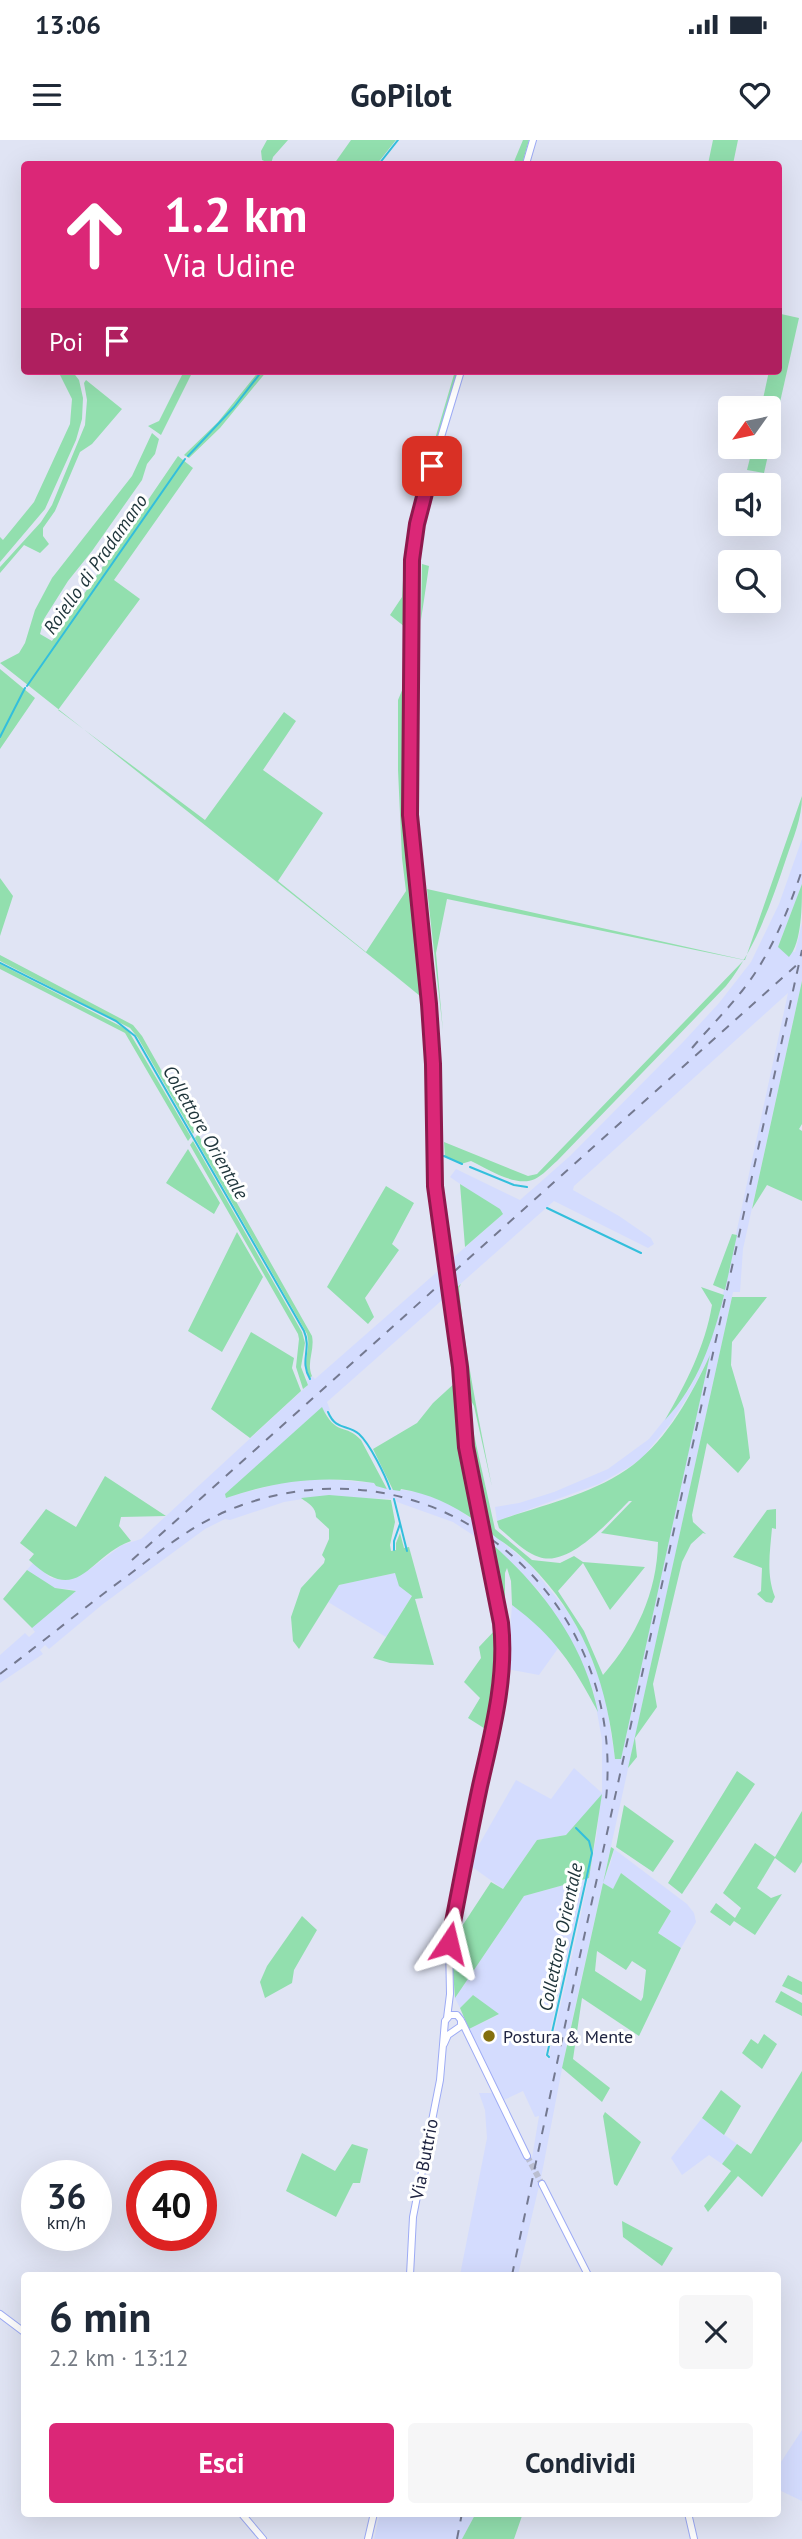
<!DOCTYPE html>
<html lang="it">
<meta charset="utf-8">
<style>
body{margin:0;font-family:"PT Sans",sans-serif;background:#f6f6f7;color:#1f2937;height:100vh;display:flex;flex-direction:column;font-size:26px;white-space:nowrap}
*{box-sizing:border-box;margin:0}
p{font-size:23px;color:#747a83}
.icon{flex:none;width:38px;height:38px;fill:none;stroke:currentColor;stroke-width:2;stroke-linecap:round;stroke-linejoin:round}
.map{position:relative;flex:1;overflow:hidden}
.panel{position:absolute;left:21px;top:2132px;width:760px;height:245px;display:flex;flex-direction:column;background:#fff;border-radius:7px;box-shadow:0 7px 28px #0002}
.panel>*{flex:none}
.banner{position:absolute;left:21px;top:21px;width:761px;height:214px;border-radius:7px;box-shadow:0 7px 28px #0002;background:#db2777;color:#fff;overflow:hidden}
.needle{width:46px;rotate:237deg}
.fabs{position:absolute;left:718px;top:256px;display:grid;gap:14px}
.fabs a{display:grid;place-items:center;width:63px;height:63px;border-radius:7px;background:#fff;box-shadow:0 7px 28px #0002;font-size:35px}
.speed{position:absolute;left:21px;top:2020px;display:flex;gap:14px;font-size:35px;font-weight:700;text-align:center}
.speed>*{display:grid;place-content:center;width:91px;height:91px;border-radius:50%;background:#fff;box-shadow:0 7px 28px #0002;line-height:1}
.speed small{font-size:18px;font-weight:400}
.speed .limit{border:10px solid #d22;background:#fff;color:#111}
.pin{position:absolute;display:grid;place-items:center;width:60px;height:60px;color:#fff;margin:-30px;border-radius:14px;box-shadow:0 4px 10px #0006}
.me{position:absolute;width:77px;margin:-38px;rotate:10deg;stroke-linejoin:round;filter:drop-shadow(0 0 5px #0008)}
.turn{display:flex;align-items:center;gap:24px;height:147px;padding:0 28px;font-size:32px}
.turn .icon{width:91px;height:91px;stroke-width:2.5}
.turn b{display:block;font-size:49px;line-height:60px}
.then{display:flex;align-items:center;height:66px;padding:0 28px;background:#0003;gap:14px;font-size:26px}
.round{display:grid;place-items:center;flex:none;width:74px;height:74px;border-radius:7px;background:#f6f6f7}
.head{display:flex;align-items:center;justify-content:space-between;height:119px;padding:0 28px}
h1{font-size:42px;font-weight:600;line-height:52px}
.cta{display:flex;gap:14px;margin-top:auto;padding:14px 28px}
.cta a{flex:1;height:80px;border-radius:7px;background:#db2777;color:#fff;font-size:28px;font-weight:600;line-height:80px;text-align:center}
.cta a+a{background:#f6f6f7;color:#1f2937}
.status{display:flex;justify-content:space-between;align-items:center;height:49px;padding:0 35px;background:#fff;direction:ltr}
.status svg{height:19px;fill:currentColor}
header{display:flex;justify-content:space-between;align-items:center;height:91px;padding:0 28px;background:#fff;font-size:32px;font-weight:600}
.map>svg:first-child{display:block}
</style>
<div class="status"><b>13:06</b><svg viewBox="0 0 49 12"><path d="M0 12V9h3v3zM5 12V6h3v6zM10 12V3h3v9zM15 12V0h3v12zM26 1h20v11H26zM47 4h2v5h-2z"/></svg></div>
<header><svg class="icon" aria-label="menu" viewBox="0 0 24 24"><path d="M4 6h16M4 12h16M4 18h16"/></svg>GoPilot<svg class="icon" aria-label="heart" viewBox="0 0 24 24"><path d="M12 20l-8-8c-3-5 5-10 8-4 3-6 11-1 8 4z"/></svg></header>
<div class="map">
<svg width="802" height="2399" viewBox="0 0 802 2399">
<rect width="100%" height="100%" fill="#e0e4f4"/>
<path fill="#d4dcfe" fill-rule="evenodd" d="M802 699V744L778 807 795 812 802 783V841L743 1109 740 1152H733L604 1738 610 1725 614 1709 687 1764 694 1773 696 1782 681 1808 658 1793 671 1771 621 1733 613 1750 603 1743 566 1908 541 2038 544 2042 539 2046 518 2135H460L487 1998 485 1970 479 1953H493L524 2017 529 2015 532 2018 539 1976 535 1977 523 1951 504 1960 469 1889 498 1875 473 1855 460 1868 455 1858 524 1756 585 1739 546 1908 545 1915 548 1920 577 1794 596 1699 601 1656 566 1695 537 1700 503 1749 468 1724 516 1640 551 1659 574 1628 602 1653V1600L593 1550 541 1453 495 1409 494 1405 479 1395V1399L453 1382 397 1362 396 1359 315 1357 284 1362 230 1380 225 1379 205 1389 103 1464 49 1509 45 1505 40 1510 43 1514 40 1516 0 1543V1515L25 1493 29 1497 35 1492 32 1488 75 1450 55 1448 47 1445 27 1430 33 1423 51 1438 65 1440 86 1432 122 1405 141 1399 308 1245 306 1241 312 1236 315 1239 503 1074 450 1037 456 1029 520 1060 570 1016 684 901 719 863 751 822 779 764ZM788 853 719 1173 703 1220 690 1248 649 1299 608 1329 554 1352 519 1363 495 1367 497 1381 599 1344 631 1326 643 1317 670 1284 692 1250 708 1219 640 1531 615 1618 605 1555 586 1503 569 1473 531 1426 499 1399 455 1367 423 1353 376 1346 374 1343 327 1339 285 1342 227 1357 322 1268 325 1273 330 1270 327 1262 554 1061 648 1108 654 1104 651 1098 619 1076 573 1050 574 1046Z
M395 1433 412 1456 386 1497 328 1462 339 1445Z
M512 1465 531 1479 559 1507 539 1535 507 1529Z
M702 1978 737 2004 722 2024 709 2015 682 2035 671 2018Z
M802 2290V2361L777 2349V2328Z
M380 2373H476L462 2399H374Z"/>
<path fill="#92dfae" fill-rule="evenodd" d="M267 0H288L273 17 271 24 262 20 261 11Z
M351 0H396L377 24H334Z
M523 0H529L522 24H513Z
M713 0H738L733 24H708Z
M781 174 799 178 764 333 747 330 753 306H768V268H761L769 231H779V185Z
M58 231H72L79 240 83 258 82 279 76 300 45 369 0 422V397L3 400 34 362 70 284 72 259Z
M184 231H193L161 295 148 286 159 281Z
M259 231H267L220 288 189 318 184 315 218 282Z
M455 231H458C430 320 406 392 405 487L390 475 402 457 404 424 412 377Z
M86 240 122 269 92 304 80 312 55 371 43 388V396L49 404 40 413 24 405 0 433V427L41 382 52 365 85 285 87 260 84 243Z
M152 293 159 299 155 314 147 324 142 340 92 411 68 441 44 479 40 494 52 501 178 316 193 328 114 440 140 459 58 570 205 680 284 572 296 581 263 630 323 673 278 741 366 812 406 751 402 718 398 630V560L403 548V493L407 496V678L412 749 425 858 420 856 393 834 0 523 19 513 25 503 35 470 52 438 132 336Z
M422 424 429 426 421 480Z
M0 529 35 558 0 609Z
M802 656C802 679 793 698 786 719 771 764 755 809 726 846L557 1021C550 1027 543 1035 535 1039 516 1048 488 1029 471 1021L461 1024 445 1017 444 1002 528 1036 537 1034 744 820 447 759 436 813 443 891 427 749 745 820Z
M0 738 13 756 0 796Z
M802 744C802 764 802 803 789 817L778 807Z
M0 815 133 885 142 896 195 990 193 994 138 898 130 888 0 821Z
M0 824 128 890 191 997 188 1001 125 893 0 829Z
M802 841V984L799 989 802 991V1061L767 1045 752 1069Z
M198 994 312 1196C315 1210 306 1223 312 1236L310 1238C300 1220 312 1212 307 1194L195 998Z
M193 1001 302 1192 305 1203 301 1227 308 1245 303 1249 296 1227 299 1199 298 1194 190 1005Z
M188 1009 220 1063 214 1074 166 1043Z
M460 1044 500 1069 503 1074 465 1107Z
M386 1046 414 1063 392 1104 399 1110 365 1158 374 1177 368 1184 327 1147Z
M237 1092 263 1137 222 1212 188 1191Z
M732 1094 737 1095 725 1150 713 1145Z
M461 1144 459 1148C465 1215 479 1280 492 1347L474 1266 468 1255 455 1149Z
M701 1147 724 1155C713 1200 698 1245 665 1280 686 1243 705 1207 712 1165Z
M732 1157H767L732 1202 731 1225 744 1269 750 1318 738 1333 707 1303 692 1375 693 1382 706 1394 703 1393 691 1404 682 1422 653 1544 657 1567 635 1598 637 1617 628 1628Z
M251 1192 294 1218 292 1228 301 1251 250 1298 211 1269Z
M710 1215 621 1619H615C608 1550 587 1486 539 1434 529 1423 519 1414 507 1405 502 1401 494 1397 490 1392 481 1381 471 1296 470 1277L495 1389 532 1420 560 1423 574 1416 583 1422 645 1427 610 1470 583 1423 558 1451 584 1491 603 1535C636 1497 657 1453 658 1402L601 1393 632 1361H629C610 1380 569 1428 539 1417 525 1413 510 1397 499 1388L497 1381C542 1365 595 1354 633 1325 668 1298 692 1254 710 1215Z
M457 1241 462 1309 476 1381C451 1364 430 1354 401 1349L400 1351 393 1350 373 1309 417 1283 433 1263Z
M322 1267C336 1297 346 1283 361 1300L387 1349 376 1346 374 1343C322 1335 275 1341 226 1358L225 1354Z
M105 1336 166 1376 121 1377 119 1386 131 1401C87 1417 79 1468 29 1420L34 1414 20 1403 46 1369 76 1387Z
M329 1355 391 1360 395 1382 390 1405 391 1411 396 1410V1403L400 1393 404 1408 409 1407 423 1458 415 1459 434 1525 390 1523 373 1518 412 1456 399 1446 395 1433 339 1445 299 1509 293 1501 291 1477 301 1448 324 1423 325 1419 322 1415 329 1399V1389L316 1377C316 1367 309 1364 301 1358Z
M776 1369V1389L772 1388C770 1412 766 1434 775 1457L772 1463 766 1462 757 1454 761 1451 762 1428 733 1417 767 1370Z
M491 1403C542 1448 584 1503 598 1572 573 1525 555 1497 512 1465L511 1441 507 1428 505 1433V1473Z
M27 1430 55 1448 76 1451 32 1488 3 1459Z
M496 1489 499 1528 487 1590 468 1578 480 1558 464 1542 481 1518 479 1507Z
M737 1631 755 1644 682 1754 668 1743Z
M602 1654 589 1738 524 1756 455 1858 451 1803 491 1742 503 1749 537 1700 566 1695Z
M624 1665 674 1701 653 1732 616 1707Z
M802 1671V1722L795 1733 775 1718 757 1748 771 1758 782 1754 755 1795 734 1781 730 1786 710 1772 716 1763 735 1778 741 1768 723 1753 755 1703 775 1717Z
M611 1707 614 1709 603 1743 613 1749 621 1733 671 1771 658 1793 681 1808 639 1896 582 1858 573 1919 610 1948 602 1962 562 1928ZM597 1811 626 1830 632 1821 646 1830 643 1857 641 1861 595 1831Z
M302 1776 317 1790 294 1830 292 1843 265 1858 260 1842 267 1826Z
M788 1835 802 1842V1855L782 1846Z
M781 1851 802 1863V1876L775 1862Z
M473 1855 499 1874 469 1889 460 1868Z
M764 1894 777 1904 762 1929 742 1913 751 1899 758 1904Z
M802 1931V2001L762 2057 738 2036 708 2072 704 2066 731 2031 722 2024 737 2004 751 2014Z
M721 1950 741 1966 724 1995 702 1978Z
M605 1972 641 2002 617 2046 614 2044 603 1976Z
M352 2004 368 2009 360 2043H353L336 2077 286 2051 302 2013 335 2031Z
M622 2081 673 2108 662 2126 623 2097Z
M476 2373H523L514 2399H462Z"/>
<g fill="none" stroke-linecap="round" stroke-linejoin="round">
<path stroke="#33bfdc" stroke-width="2" d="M379 24 398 0
M188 316 234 267 262 231
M27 546 185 319
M0 597 25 548
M423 779 437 912V996
M0 823 116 881 135 896 304 1191C312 1210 299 1220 310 1239
M444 1016 462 1024
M470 1027 514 1045 527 1047
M547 1068 641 1113
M328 1272C336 1291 347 1284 359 1294 370 1304 385 1335 390 1349
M394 1359 407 1411
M394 1410V1401L400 1384
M549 1917 547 1915 592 1713 589 1701 576 1688"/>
<path stroke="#babed0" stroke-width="6" stroke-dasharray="6 3" stroke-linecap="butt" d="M527 2016 542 2044"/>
<defs>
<path id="secondary" d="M526 24 533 0
M445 1125 435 1046 433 924 429 864 410 675V494L411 434 417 384 425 350 461 231
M447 1878 450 1854 449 1803 495 1576 503 1524 501 1483 466 1307 460 1227 449 1149
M462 1882 527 2016
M542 2044 588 2135
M410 2135 413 2077 440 1940 445 1881 450 1875H457L461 1880V1886L448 1895 444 1904
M0 2174 24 2192
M241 2373 263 2399
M688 2373 694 2399
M368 2399 374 2373"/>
</defs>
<use href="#secondary" stroke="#9dabf5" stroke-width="8"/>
<use href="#secondary" stroke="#fff" stroke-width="6"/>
<path stroke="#747990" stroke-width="2" stroke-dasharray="9 9" stroke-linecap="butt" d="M692 908C708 889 726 871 742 851 770 816 788 772 802 730
M132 1420 800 822
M0 1534C44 1501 86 1466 130 1434 165 1407 199 1380 242 1365 438 1296 627 1456 606 1659
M512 2135 577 1829 802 810
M457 2399 462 2373"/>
<defs>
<path id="secondary-bridge" d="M445 1125 449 1149"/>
</defs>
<use href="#secondary-bridge" stroke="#9dabf5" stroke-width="8" stroke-linecap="butt"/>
<use href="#secondary-bridge" stroke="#fff" stroke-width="6"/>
</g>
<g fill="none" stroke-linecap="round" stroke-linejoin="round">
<defs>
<path id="route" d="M432 326 417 384 412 420 410 675 429 864 433 924 435 1046 460 1227 466 1307 501 1483C507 1538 492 1593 480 1646 469 1698 459 1751 449 1803"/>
</defs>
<use href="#route" stroke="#8e194d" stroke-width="18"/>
<use href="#route" stroke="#db2777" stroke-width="12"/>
</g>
<circle fill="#846f0e" stroke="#fff" stroke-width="2.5" cx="489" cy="1896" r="7"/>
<g text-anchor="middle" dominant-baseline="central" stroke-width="6" stroke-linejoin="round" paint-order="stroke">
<g font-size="18" fill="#202542" stroke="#fff" text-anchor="start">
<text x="503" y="1896">Postura &amp; Mente</text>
</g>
<g font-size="18" fill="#202542" stroke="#fff">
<text transform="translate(424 2019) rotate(-79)">Via Buttrio</text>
</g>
<g font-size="19" font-style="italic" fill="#1e343a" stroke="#fff">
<text transform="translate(95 424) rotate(-55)">Roiello di Pradamano</text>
<text transform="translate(206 992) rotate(60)">Collettore Orientale</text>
<text transform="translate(560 1797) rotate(-78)">Collettore Orientale</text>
</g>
</g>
</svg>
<div class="fabs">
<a><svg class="needle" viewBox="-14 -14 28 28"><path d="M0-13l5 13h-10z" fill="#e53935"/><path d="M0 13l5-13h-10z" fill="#747a83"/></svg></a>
<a><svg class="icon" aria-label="sound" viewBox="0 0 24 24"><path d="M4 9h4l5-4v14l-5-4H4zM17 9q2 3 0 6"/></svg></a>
<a><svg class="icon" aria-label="search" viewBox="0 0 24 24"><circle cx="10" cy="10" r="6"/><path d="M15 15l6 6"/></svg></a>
</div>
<div class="speed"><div>36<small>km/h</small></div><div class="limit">40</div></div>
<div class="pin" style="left:432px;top:326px;background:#d93025"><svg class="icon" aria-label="arrive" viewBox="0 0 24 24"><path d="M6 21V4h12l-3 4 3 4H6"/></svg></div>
<svg class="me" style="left:449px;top:1803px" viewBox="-20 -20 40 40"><path d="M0-17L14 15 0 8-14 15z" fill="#db2777" stroke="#fff" stroke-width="4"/></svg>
<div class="banner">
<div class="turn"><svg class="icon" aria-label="ahead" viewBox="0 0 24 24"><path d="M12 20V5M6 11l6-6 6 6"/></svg><div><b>1.2 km</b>Via Udine</div></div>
<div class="then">Poi<svg class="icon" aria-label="arrive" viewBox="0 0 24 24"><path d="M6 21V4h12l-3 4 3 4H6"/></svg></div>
</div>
<section class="panel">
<div class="head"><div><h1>6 min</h1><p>2.2 km · 13:12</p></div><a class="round"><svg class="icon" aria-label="close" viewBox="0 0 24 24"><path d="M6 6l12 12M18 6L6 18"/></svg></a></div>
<div class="cta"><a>Esci</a><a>Condividi</a></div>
</section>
</div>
